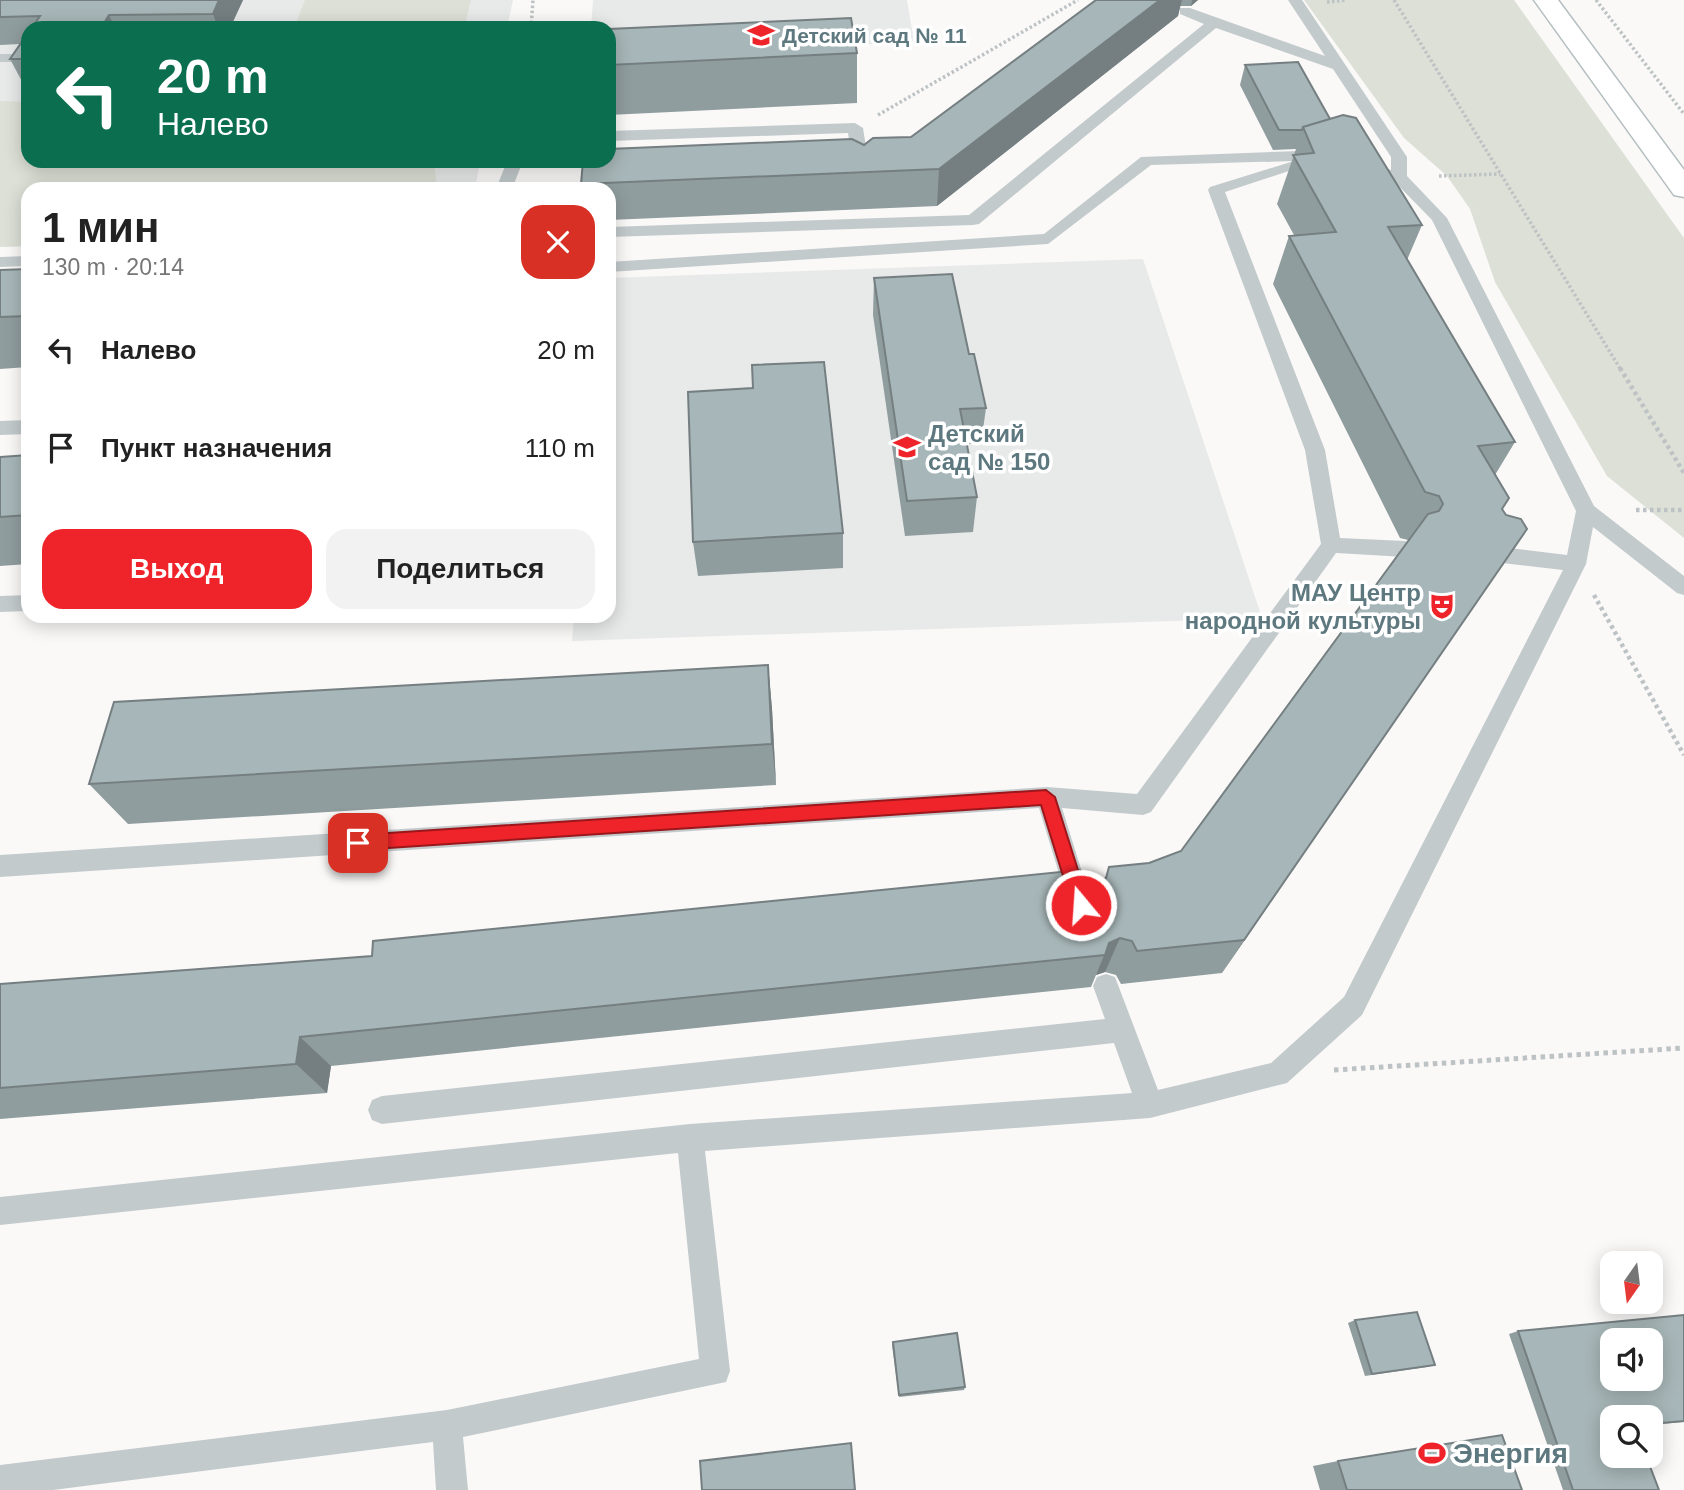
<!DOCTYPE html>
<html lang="ru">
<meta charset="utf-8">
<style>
body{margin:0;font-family:Helvetica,sans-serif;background:#f2f2f2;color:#222;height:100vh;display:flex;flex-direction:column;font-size:26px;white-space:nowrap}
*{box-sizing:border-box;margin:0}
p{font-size:23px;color:#767676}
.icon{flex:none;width:38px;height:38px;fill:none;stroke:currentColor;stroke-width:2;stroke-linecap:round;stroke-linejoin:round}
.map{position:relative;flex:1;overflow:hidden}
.details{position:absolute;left:21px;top:182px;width:595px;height:441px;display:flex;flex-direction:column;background:#fff;border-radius:21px;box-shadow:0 4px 18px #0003}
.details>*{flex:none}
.guide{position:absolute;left:21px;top:21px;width:595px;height:147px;border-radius:21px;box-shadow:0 4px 18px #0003;background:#0b6e4f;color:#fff;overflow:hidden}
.needle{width:46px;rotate:194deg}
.fabs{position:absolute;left:1600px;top:1251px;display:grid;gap:14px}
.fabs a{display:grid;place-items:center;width:63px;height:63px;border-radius:14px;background:#fff;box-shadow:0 4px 18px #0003;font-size:35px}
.pin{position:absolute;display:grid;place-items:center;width:60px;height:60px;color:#fff;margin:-30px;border-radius:14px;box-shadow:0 4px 10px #0006}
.me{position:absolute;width:77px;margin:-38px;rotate:342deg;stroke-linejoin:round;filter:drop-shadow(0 0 5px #0008)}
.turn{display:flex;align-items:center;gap:24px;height:147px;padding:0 21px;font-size:32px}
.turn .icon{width:91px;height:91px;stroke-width:2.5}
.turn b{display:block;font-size:49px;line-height:60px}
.round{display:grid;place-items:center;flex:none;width:74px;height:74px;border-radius:21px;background:#f2f2f2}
.overview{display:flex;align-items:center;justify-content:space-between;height:119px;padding:0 21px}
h1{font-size:42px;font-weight:600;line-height:52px}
.cta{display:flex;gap:14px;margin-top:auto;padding:14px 21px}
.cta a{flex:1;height:80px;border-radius:21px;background:#ef232a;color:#fff;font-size:28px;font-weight:600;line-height:80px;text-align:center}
.cta a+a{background:#f2f2f2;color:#222}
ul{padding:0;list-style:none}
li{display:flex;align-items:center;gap:21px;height:98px;padding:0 21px}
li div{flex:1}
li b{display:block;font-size:26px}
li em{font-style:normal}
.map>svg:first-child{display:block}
</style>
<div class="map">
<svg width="1684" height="1490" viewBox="0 0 1684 1490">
<rect width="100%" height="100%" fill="#faf9f8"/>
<path fill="#e8e9e9" d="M0 0H513L507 28H28V161H480L475 189H28V246L0 247Z
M593 0H907L914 42 609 58V28H591Z
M1143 259 1262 618 572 641 574 616H609V278Z"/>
<path fill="#dce0d6" d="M305 0H471L464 28H294Z
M1304 0H1514L1684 238V538L1607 476 1495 282 1470 209 1447 176 1404 138Z
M0 101 28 102V161H434L437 189H28V246L0 247Z"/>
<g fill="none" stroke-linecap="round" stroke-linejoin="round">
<defs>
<path id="secondary" d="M1534 0H1558L1684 170V197L1674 195Z"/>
</defs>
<use href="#secondary" stroke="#b3bdbf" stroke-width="3"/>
<path stroke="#bdc2c4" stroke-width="3.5" stroke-dasharray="2.5 2.5" stroke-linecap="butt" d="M1394 0 1621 370
M1596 0 1684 114
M1327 2 1347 0
M531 28 533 0
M878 115 1078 0
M1439 176 1500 174"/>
<path stroke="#bdc2c4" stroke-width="4.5" stroke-dasharray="3.5 3.5" stroke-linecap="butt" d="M1620 368 1684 473
M1636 510H1684
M1594 595 1684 755"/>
<path stroke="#bdc2c4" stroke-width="5" stroke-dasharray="4.5 4.5" stroke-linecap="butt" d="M1334 1070 1684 1048"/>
<path fill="#c3cacc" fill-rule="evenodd" d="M1288 0H1302L1407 157V176L1447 218 1594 506 1684 576V595L1677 593 1593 527 1586 564 1362 1015 1287 1083 1150 1118 705 1151 730 1371 726 1382 463 1437 468 1490H436L433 1442 53 1490H0V1465L447 1410 699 1359 678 1153 0 1225V1197L690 1124 1132 1093 1114 1043 382 1124 372 1120 368 1110 372 1100 382 1096 1105 1019 1093 986 1097 977 1106 974 1115 977 1158 1090 1271 1063 1344 997 1563 570 1485 561 1478 558 1475 553 1478 548 1485 545 1567 555 1576 511 1432 220 1393 180 1354 166 1362 161 1391 170V157L1333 69 1216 28 979 224 973 225 609 237V227L969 215 1204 24 1180 14V8H1190L1325 56Z
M0 54H28V62H0Z
M855 123 863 128 870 172 862 177 854 172 848 133 609 141V131Z
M1298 151 1304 153 1305 158 1317 154 1325 159 1225 192 1325 450 1340 538 1405 541 1412 544 1415 549 1412 554 1405 557 1336 553 1151 812 1143 815 1062 808 1091 901 1088 909 1079 912 1070 909 1039 808 0 877V855L1047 787 1137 794 1321 544 1305 450 1208 190 1210 187 1294 161 1151 165 1048 244 609 272V262L1044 234 1141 157Z
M507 161H523L512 189H496Z
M28 256V266L0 267V257Z
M28 420V434L0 435V421Z
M28 595V611L0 612V596Z"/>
<use href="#secondary" fill="#fff" fill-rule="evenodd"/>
</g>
<path fill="#909d9e" d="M0 0H243L230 28H28V87H25L10 59 20 44 0 45Z
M1096 0H1198L1191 6H1180L1178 16 937 206 609 220V189H582L581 184 864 145 911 137Z
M609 29 857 53V103L609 115Z
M1245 65 1330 119 1422 225 1407 260 1515 442 1495 475 1509 498 1502 509 1496 574 1222 973 1121 984 1116 975 1105 972 1096 975 1091 987 331 1066 327 1093 0 1119V984L372 956 1084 880 1095 883 1105 879 1109 867 1149 863 1181 851 1408 540 1400 538 1273 284 1289 236 1294 235 1277 204 1296 149 1273 150 1240 85Z
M28 269V367L0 369V270Z
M874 278 969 354 986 408 981 444H967L977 497 973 532 905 536 873 315Z
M28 455V564L0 566V457Z
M843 533V568L698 576 693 542Z
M768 665 772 709 776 785 128 824 89 784Z
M1684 1315V1422L1650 1425V1418H1612L1659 1490H1563L1509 1334 1518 1331Z
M1355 1320 1435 1365 1427 1367 1365 1376 1348 1323Z
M893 1342 965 1387 964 1390 899 1397 892 1345Z
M1338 1461 1522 1490H1320L1313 1466Z"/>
<path fill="#757f81" d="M219 0H243L230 28H218L213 14Z
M1160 0H1182L1178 16 937 206 939 169Z
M1192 0H1198L1191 6Z
M109 15 115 28H101Z
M1527 529 1496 574 1222 973 1244 940Z
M768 665 772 709 776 785 772 744Z
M1120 938 1105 972 1096 975 1109 943Z
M300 1037 331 1066 327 1093 296 1064Z"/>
<path fill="#a7b6b8" stroke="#757f81" stroke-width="2" fill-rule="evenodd" d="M0 0H219L213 14 109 15 101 28H32L40 16 0 17Z
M1096 0H1160L939 169 581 184 583 161H609V149L852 139 864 145 873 138 911 137Z
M851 18 857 53 609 65V29Z
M28 33V59H10Z
M1298 62 1330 119 1303 127 1302 130H1279L1245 65Z
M1343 115 1356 118 1422 225 1388 227 1515 442 1478 446 1509 498 1502 509 1506 515 1521 519 1527 529 1244 940 1137 951 1132 941 1120 938 1109 943 1105 955 300 1037 296 1064 0 1088V984L372 956 373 941 1080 870 1084 880 1095 883 1106 878 1109 867 1149 863 1181 851 1428 514 1439 511 1443 504 1439 496 1425 492 1289 236 1336 232 1293 155 1314 153 1303 127Z
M28 269V316L0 317V270Z
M952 274 969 354H974L986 408 960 409 977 497 907 501 874 278Z
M824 362 843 533 693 542 688 392 753 388 752 365Z
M28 455V515L0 517V457Z
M768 665 772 744 89 784 114 702Z
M1417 1312 1435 1365 1372 1374 1355 1320Z
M1684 1315V1421L1650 1424V1418H1612V1456H1646L1659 1490H1573L1518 1331ZM1612 1340H1650V1379H1612Z
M957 1333 965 1387 899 1395 893 1342Z
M1502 1435 1522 1490H1347L1338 1461Z
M851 1443 855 1490H702L700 1461Z"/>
<path fill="#ef232a" stroke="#9b171b" stroke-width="2" d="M1046 790 1055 797 1089 905 1081 913 1072 905 1041 805 358 850 350 843 358 835Z"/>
<defs>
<symbol id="school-bare" viewBox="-9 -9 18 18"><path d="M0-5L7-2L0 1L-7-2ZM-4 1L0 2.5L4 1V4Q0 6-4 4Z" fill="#ef232a" stroke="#fff" stroke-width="2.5" paint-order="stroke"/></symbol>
<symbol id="theatre-bare" viewBox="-9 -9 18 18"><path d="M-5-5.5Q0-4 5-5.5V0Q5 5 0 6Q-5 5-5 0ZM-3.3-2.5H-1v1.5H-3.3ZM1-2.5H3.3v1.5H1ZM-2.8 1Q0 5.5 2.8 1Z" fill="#ef232a" stroke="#fff" stroke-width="2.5" paint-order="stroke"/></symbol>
<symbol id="stadium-bare" viewBox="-9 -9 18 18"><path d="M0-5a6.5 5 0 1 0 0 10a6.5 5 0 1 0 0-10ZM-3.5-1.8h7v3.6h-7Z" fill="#ef232a" stroke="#fff" stroke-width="2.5" paint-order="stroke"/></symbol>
</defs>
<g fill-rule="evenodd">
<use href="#school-bare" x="742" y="16" width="38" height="38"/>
<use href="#school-bare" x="888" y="428" width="38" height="38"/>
<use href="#theatre-bare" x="1423" y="587" width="38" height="38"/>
<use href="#stadium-bare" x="1413" y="1434" width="38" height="38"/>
</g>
<g text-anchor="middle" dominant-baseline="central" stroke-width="7" stroke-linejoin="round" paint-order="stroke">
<g font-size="21" font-weight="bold" fill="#5e787f" stroke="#fff" text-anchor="start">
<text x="782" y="35">Детский сад № 11</text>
</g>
<g font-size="24" font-weight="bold" fill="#5e787f" stroke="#fff" text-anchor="start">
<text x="928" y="433">Детский<tspan x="928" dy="28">сад № 150</tspan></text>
<text x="1421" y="592" text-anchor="end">МАУ Центр<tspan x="1421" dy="28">народной культуры</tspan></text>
</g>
<g font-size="28" font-weight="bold" fill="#5e787f" stroke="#fff" text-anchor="start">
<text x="1453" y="1453">Энергия</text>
</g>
</g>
</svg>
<div class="fabs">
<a><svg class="needle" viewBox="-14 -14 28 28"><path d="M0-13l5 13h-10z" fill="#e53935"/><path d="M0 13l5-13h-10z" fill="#767676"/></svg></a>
<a><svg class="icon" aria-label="sound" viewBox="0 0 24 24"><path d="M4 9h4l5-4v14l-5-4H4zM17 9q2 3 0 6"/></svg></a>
<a><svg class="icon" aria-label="search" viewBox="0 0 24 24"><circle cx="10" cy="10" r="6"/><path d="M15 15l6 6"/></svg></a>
</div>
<div class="pin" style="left:358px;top:843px;background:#d93025"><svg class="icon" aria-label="arrive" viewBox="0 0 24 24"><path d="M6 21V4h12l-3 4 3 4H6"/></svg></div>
<svg class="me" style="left:1081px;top:905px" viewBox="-20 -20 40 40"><circle r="17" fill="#ef232a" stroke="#fff" stroke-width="3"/><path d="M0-11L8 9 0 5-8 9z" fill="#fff"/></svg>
<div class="guide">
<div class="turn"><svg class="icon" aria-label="left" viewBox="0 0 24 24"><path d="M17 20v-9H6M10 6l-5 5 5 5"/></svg><div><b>20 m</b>Налево</div></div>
</div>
<section class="details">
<div class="overview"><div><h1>1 мин</h1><p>130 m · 20:14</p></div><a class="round" style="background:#d93025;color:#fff"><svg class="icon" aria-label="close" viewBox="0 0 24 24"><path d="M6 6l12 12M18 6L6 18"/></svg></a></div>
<ul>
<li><svg class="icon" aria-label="left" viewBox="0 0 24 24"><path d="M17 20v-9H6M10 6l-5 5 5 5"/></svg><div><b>Налево</b></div><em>20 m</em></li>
<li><svg class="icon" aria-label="arrive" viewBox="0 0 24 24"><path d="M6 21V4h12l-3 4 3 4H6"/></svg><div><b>Пункт назначения</b></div><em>110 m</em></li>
</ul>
<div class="cta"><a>Выход</a><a>Поделиться</a></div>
</section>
</div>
